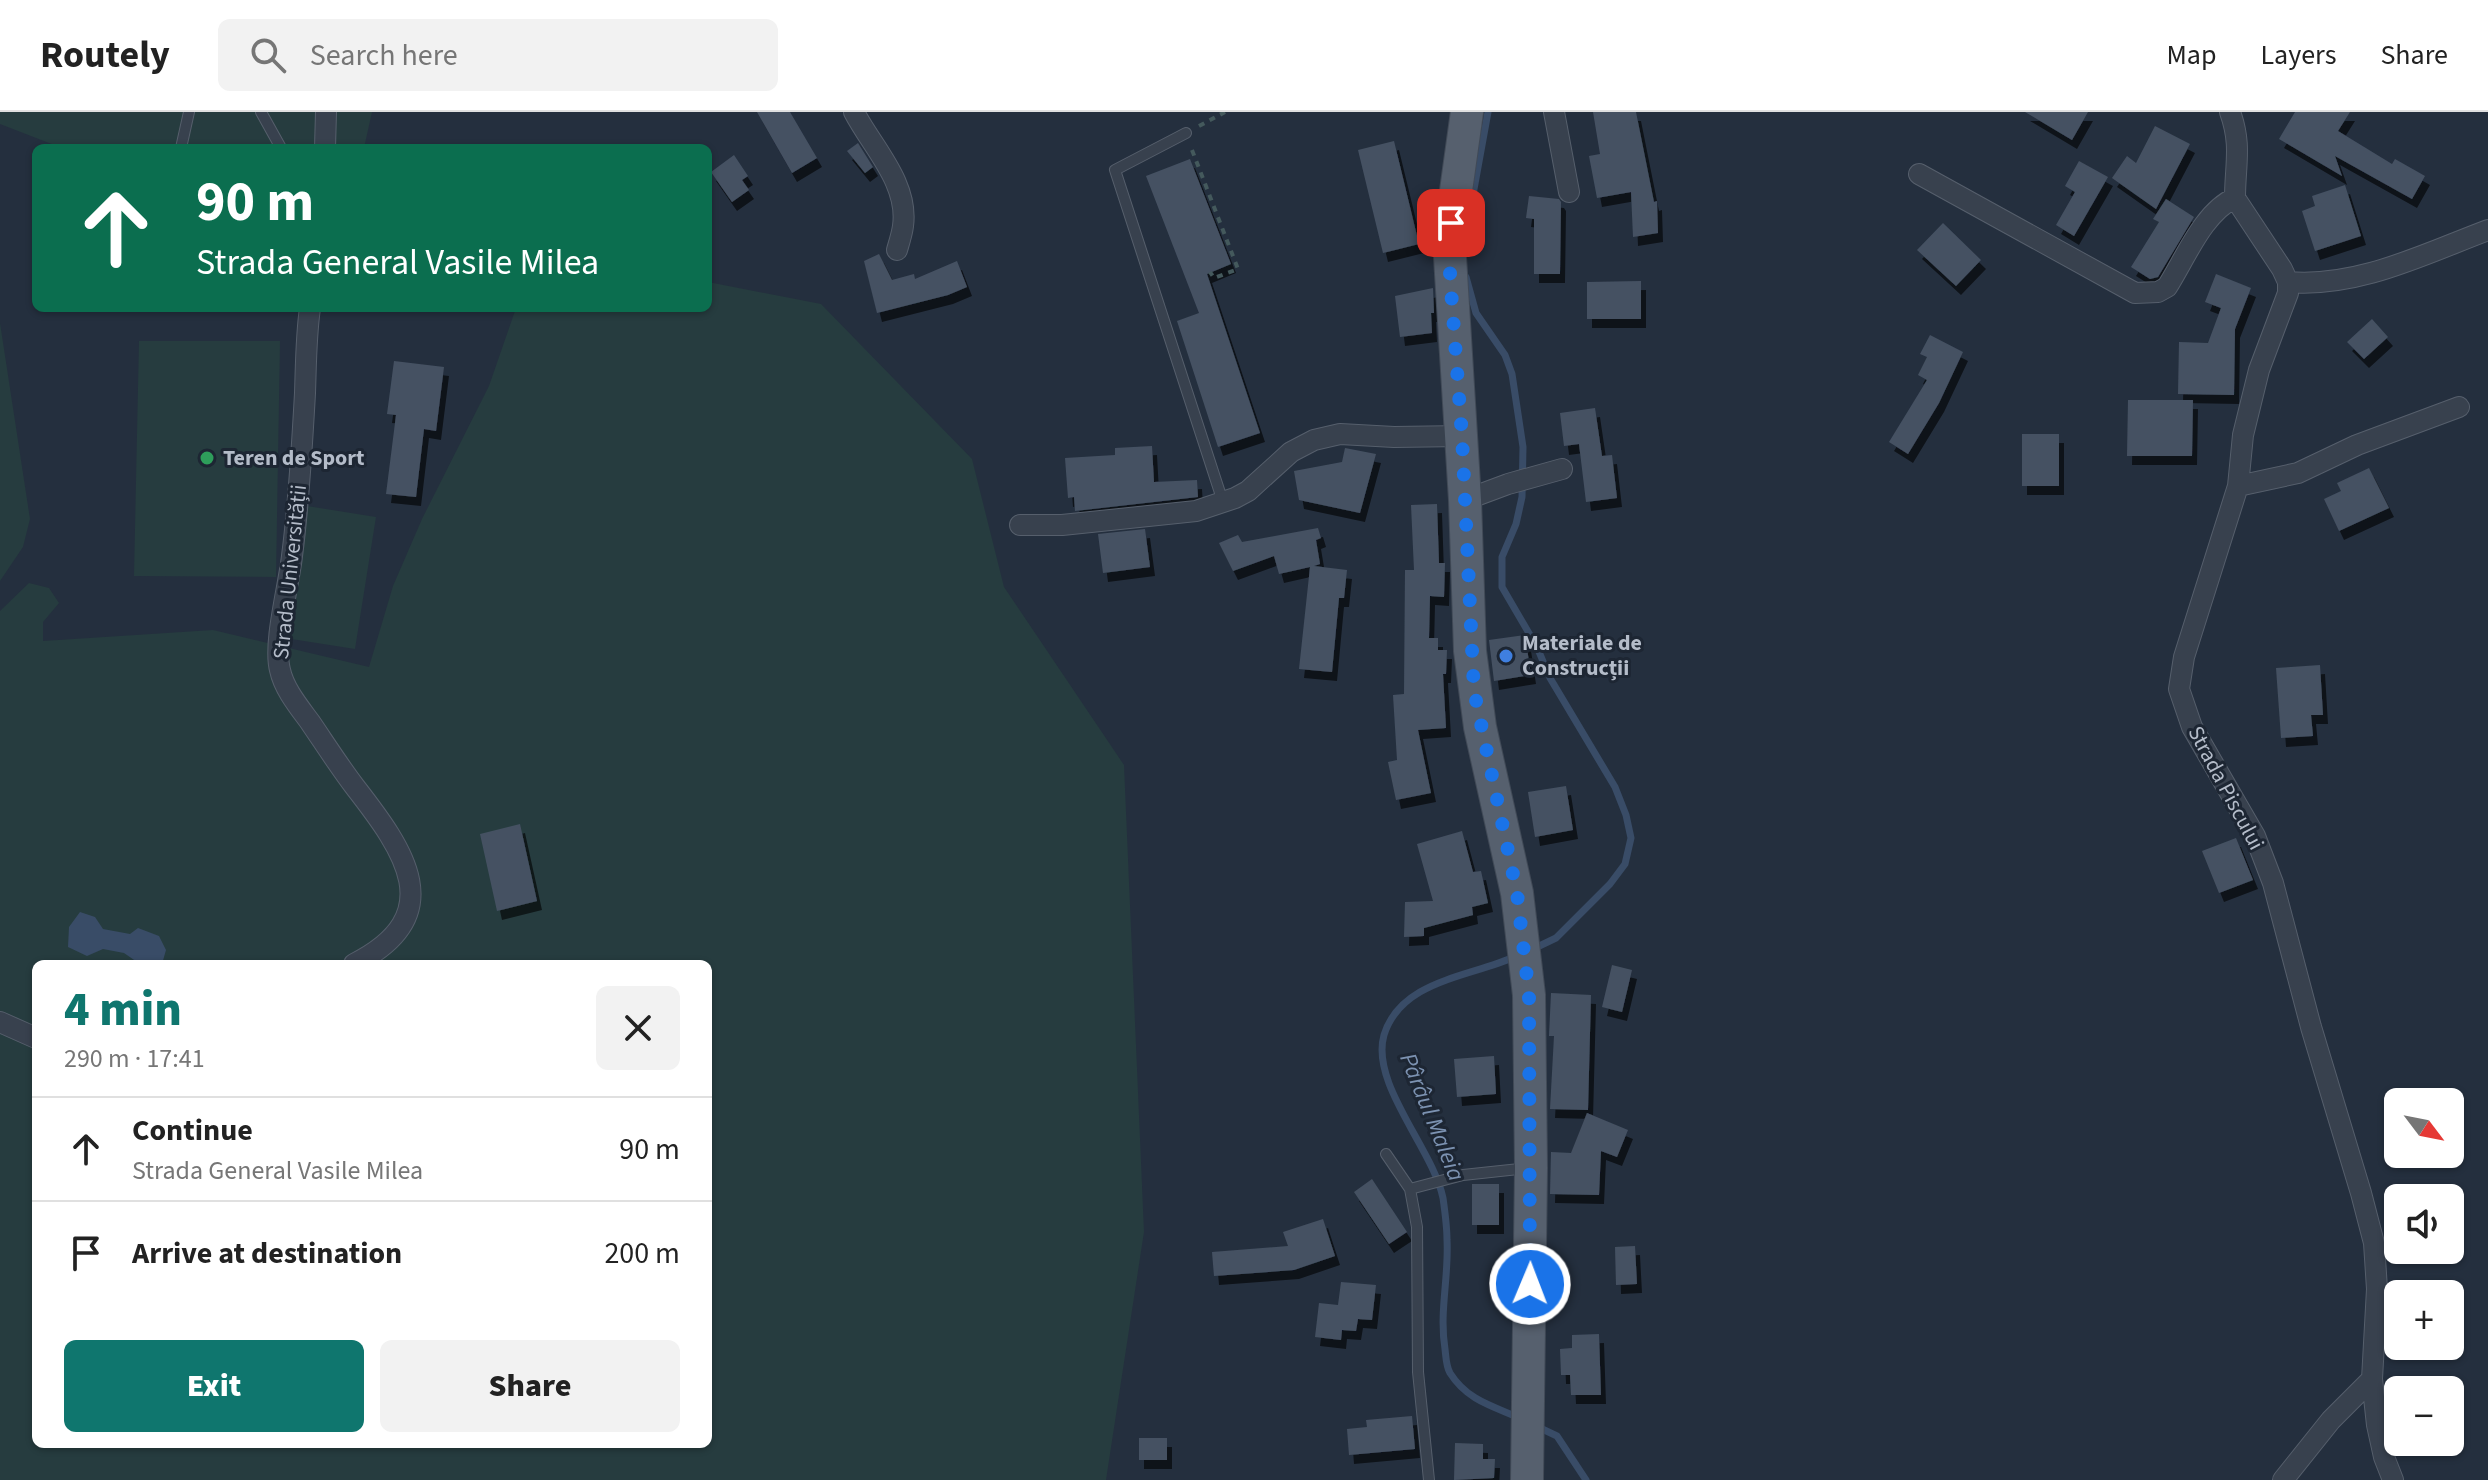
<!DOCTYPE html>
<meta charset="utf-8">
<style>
body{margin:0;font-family:"Source Sans 3",sans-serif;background:#f2f2f2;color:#222;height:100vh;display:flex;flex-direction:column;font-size:30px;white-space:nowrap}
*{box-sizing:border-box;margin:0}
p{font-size:26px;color:#767676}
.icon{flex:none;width:44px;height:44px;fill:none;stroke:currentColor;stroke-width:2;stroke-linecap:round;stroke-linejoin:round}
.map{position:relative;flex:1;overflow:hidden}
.drawer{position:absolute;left:32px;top:848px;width:680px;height:488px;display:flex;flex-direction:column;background:#fff;border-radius:12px;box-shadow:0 2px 6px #0004}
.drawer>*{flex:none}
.guide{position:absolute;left:32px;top:32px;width:680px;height:168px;border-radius:12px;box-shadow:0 2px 6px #0004;background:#0b6e4f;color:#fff;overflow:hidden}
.needle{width:52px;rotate:122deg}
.controls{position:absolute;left:2384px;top:976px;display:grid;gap:16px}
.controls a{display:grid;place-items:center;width:80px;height:80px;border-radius:12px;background:#fff;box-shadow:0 2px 6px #0004;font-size:40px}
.pin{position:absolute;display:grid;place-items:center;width:68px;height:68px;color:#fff;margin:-34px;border-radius:16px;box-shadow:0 4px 12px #0006}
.me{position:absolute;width:88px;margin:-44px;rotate:1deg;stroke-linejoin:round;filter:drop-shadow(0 0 6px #0008)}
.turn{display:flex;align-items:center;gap:28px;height:168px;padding:0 32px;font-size:36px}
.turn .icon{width:104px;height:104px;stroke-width:2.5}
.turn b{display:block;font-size:56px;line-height:68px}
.round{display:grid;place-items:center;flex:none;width:84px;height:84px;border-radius:12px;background:#f2f2f2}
.overview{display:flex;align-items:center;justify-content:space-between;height:136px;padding:0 32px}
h1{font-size:48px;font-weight:800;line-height:60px;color:#0f766e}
.button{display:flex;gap:16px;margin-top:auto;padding:16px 32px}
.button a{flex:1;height:92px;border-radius:12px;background:#0f766e;color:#fff;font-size:32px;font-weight:800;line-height:92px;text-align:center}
.button a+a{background:#f2f2f2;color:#222}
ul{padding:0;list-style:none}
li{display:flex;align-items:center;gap:24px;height:104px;padding:0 32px;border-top:2px solid #e0e0e0}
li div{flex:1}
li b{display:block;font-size:30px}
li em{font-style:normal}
header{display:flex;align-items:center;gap:48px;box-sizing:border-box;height:112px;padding:0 40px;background:#fff;border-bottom:2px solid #e0e0e0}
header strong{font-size:38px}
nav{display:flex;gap:44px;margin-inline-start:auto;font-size:28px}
.search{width:560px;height:72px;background:#f2f2f2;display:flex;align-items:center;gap:20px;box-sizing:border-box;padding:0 28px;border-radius:12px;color:#767676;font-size:30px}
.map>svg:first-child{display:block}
</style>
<header>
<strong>Routely</strong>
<div class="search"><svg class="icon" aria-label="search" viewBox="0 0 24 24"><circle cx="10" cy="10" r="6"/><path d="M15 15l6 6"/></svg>Search here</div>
<nav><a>Map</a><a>Layers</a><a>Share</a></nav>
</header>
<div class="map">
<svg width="2488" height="1368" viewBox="0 0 2488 1368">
<defs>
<filter id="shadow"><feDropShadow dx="5" dy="9" stdDeviation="0" flood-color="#0009"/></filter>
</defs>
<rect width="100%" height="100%" fill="#242f3e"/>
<path fill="#263c3f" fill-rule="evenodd" d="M0 0H372L364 36H62L0 12Z
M708 170 821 192 972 347 1004 475 1124 653 1144 1120 1106 1368H0V499L29 471 49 476 59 491 43 510V529L213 518 369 555 393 474 422 407 489 274 516 196H708ZM36 852H708V1332H36Z
M0 211 30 407 23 435 0 469Z
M139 229H280L276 465 134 464Z
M307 394 376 405 355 537 285 526Z"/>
<path fill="#394c67" d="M80 800 95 805 103 817 130 822 138 816 159 824 166 838 162 852H140L124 841 103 837 87 844 68 835 69 815Z"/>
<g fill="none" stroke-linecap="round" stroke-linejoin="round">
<path stroke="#394c67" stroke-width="7" d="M1465 141 1468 110 1488 0
M1466 165 1476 201 1505 243 1512 262 1523 335 1522 385 1516 412 1502 445V475L1537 535 1550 566 1615 675 1626 703 1631 726 1625 752 1610 772 1556 826 1533 837
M1514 845C1470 865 1401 868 1384 923 1370 972 1433 1037 1443 1086 1445 1100 1447 1115 1447 1128 1449 1165 1439 1200 1445 1237 1446 1245 1446 1254 1450 1261 1467 1288 1492 1294 1520 1306
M1538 1315 1557 1324 1586 1368"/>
</g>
<path fill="#455162" filter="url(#shadow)" d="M757 0H790L817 46 792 61Z
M1593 0H1636L1654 90 1657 89 1658 121 1633 125 1631 80 1597 86 1589 44 1600 42Z
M2025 0H2088L2072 28Z
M2295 0H2350L2338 19 2392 52 2395 47 2425 64 2412 87 2335 44 2342 64 2279 27Z
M2155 14 2190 32 2156 97 2112 66 2127 44 2136 51Z
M1394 29 1419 132 1383 141 1358 38Z
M858 31 873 55 865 61 847 39Z
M734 43 748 64 742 68 749 78 732 90 711 60Z
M1190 47 1231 152 1207 162 1260 321 1218 335 1177 209 1199 201 1146 64Z
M2079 49 2108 65 2074 124 2056 113 2075 80 2065 74Z
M2345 73 2361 124 2315 139 2302 99 2315 94 2312 84Z
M1529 84 1559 87 1561 90 1560 162H1534V107L1526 106Z
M2166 87 2194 105 2158 165 2150 167 2131 155 2159 110 2153 107Z
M1943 111 1981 148 1956 174 1917 138Z
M879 142 892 168 914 162 915 167 957 149 967 175 948 183 877 201 864 149Z
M2216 162 2251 176 2235 217 2234 283 2178 282 2179 230 2208 231 2221 196 2205 190Z
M1641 169V207H1587V170Z
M1433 176 1434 201H1431L1432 221 1400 225 1395 184Z
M2372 207 2388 225 2364 247 2347 230Z
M1930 223 1963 240 1939 291 1908 342 1889 330 1927 268 1918 263 1927 245 1920 242Z
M394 249 444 255 436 319 424 317 416 385 386 382 396 303 387 302Z
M2128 288H2193L2192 344H2127Z
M1595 296 1602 344 1612 343 1617 386 1586 390 1579 332 1564 334 1560 301Z
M2022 322H2059V374H2022Z
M1152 334 1154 370 1197 368 1198 385 1075 399 1074 385 1068 386 1065 346 1115 343V336Z
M1345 336 1376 342 1360 401 1299 388 1294 359 1342 350Z
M2369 356 2389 396 2339 419 2324 387 2341 379 2337 371Z
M1437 392 1439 451H1445L1444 485 1430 484 1429 526H1438V538H1447L1446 562H1443L1446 616 1418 618 1431 681 1396 688 1388 650 1397 648 1393 583 1404 582 1405 458H1414L1411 393Z
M1318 416 1321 426 1316 428 1320 452 1314 454 1347 458 1344 486H1339L1332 560 1299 557 1310 455 1279 462 1274 444 1233 459 1219 431 1238 423 1242 430Z
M1145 417 1150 455 1103 461 1098 422Z
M1525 523 1531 563 1494 569 1489 528Z
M2320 553 2323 603H2311L2313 624 2281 626 2276 556Z
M1566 674 1573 718 1535 725 1528 680Z
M520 712 537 789 497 799 480 722Z
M1462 719 1473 760 1481 759 1488 791 1472 795 1473 803 1424 816V824L1404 825 1405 790 1433 789 1417 732Z
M2236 726 2253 768 2219 781 2202 739Z
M1612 853 1632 858 1622 900 1602 895Z
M1551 881 1591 883 1588 998 1550 997 1554 924H1549Z
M1494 944 1496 982 1457 985 1454 947Z
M1587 1001 1628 1018 1617 1045 1601 1039 1599 1083 1550 1082 1551 1040 1571 1041Z
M1372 1067 1407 1120 1389 1132 1354 1080Z
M1472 1072H1499V1113H1472Z
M1323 1107 1335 1144 1294 1158 1214 1164 1212 1140 1288 1134 1283 1120Z
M1635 1134 1637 1172 1616 1173 1615 1135Z
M1341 1170 1376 1173 1372 1208 1358 1207 1356 1219 1342 1218 1341 1228 1315 1225 1319 1191 1338 1193Z
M1599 1222 1601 1283H1571L1570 1263H1561L1560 1237 1572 1236V1223Z
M1412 1304 1415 1337 1349 1343 1347 1317 1367 1315 1366 1308Z
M1139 1326H1167V1348H1139Z
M1455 1331 1483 1332V1347H1495L1494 1366 1454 1368Z"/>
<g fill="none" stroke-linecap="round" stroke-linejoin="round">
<defs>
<path id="lane" d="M261 0 281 36
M1186 21 1115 58 1223 390
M181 36 189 0
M1386 1042 1410 1077 1463 1063 1528 1056
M1410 1077 1417 1115 1418 1260 1429 1368"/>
<path id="street" d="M854 0C872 35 909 71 903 114 902 122 899 131 897 138
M1554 0 1569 80
M2230 0C2242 33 2235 53 2235 86L2282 157 2288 170V181L2259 258 2243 323 2238 374 2184 545 2179 577 2192 615 2255 724 2273 771 2311 915 2361 1081 2374 1131 2377 1177 2372 1267 2377 1313 2384 1345 2393 1368
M325 36 326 0
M1919 62 2135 181 2158 180 2167 175C2185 147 2204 99 2235 86
M2288 170C2358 176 2424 142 2488 118
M310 196C306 224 306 252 305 281 302 335 299 390 292 444 289 473 273 531 280 558 284 577 299 595 310 610 325 632 339 654 355 675 404 738 451 803 354 852
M2238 374 2298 361 2357 333 2459 295
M1465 388 1508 372 1562 357
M1020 413H1062L1196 399 1235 386 1248 379 1291 340 1314 328 1340 322 1394 325 1462 324
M0 910 36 926
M2283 1368 2331 1308 2372 1267"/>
<path id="primary" d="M1467 0 1449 129 1465 388 1470 539 1480 615 1517 781 1529 883 1531 1056 1527 1368"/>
</defs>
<use href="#lane" stroke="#565f6c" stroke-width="12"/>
<use href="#street" stroke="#565f6c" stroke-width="22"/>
<use href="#primary" stroke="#414a57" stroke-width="34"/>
<path stroke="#44595c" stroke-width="4" stroke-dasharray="6 6" stroke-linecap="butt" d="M1199 14 1225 0
M1192 38 1238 157 1214 166 1210 160"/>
<use href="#lane" stroke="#38414e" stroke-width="10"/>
<use href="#street" stroke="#38414e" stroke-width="20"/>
<use href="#primary" stroke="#56606e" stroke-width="32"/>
</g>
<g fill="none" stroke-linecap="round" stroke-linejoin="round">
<path stroke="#1a73e8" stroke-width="14" stroke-dasharray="0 25.2" d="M1451 111 1450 164 1462 324 1474 579 1517 781 1529 883 1530 1172"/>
</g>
<circle fill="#2e9e5b" stroke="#1d2633" stroke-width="3" cx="207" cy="346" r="8"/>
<circle fill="#3f7fe0" stroke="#1d2633" stroke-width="3" cx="1506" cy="544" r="8"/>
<g text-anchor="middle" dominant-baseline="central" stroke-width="6" stroke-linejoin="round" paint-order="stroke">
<g font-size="22" font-weight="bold" fill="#b4bcc9" stroke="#1d2633" text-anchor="start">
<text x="223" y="346">Teren de Sport</text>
<text x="1522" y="531">Materiale de<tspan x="1522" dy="25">Construcții</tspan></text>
</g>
<g font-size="22" fill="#b4bcc9" stroke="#1d2633">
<text transform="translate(290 460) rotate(-84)">Strada Universității</text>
<text transform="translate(2226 676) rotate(62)">Strada Piscului</text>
</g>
<g font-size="24" font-style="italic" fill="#7c92b1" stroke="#1d2633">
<text transform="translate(1432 1005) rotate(68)">Pârâul Maleia</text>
</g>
</g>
</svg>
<div class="controls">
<a><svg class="needle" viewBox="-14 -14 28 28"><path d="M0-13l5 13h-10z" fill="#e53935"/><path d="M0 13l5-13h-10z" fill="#767676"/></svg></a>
<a><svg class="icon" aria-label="sound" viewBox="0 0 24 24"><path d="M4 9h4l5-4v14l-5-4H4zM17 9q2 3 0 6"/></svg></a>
<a>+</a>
<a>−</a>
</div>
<div class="pin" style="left:1451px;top:111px;background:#d93025"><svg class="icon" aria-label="arrive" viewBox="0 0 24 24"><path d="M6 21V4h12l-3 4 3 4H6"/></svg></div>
<svg class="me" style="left:1530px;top:1172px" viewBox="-20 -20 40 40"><circle r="17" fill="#1a73e8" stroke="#fff" stroke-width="3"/><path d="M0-11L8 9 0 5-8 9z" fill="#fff"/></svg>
<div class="guide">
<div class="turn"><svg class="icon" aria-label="ahead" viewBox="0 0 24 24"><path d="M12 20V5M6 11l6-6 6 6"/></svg><div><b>90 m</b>Strada General Vasile Milea</div></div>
</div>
<section class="drawer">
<div class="overview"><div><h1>4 min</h1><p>290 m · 17:41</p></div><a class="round"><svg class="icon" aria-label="close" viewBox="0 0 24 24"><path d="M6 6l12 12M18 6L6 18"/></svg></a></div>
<ul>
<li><svg class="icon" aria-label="ahead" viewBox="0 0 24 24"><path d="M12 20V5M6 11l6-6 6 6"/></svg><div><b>Continue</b><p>Strada General Vasile Milea</p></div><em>90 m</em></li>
<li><svg class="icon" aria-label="arrive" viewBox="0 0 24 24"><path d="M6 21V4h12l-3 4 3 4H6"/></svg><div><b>Arrive at destination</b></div><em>200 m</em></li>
</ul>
<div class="button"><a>Exit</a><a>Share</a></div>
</section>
</div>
